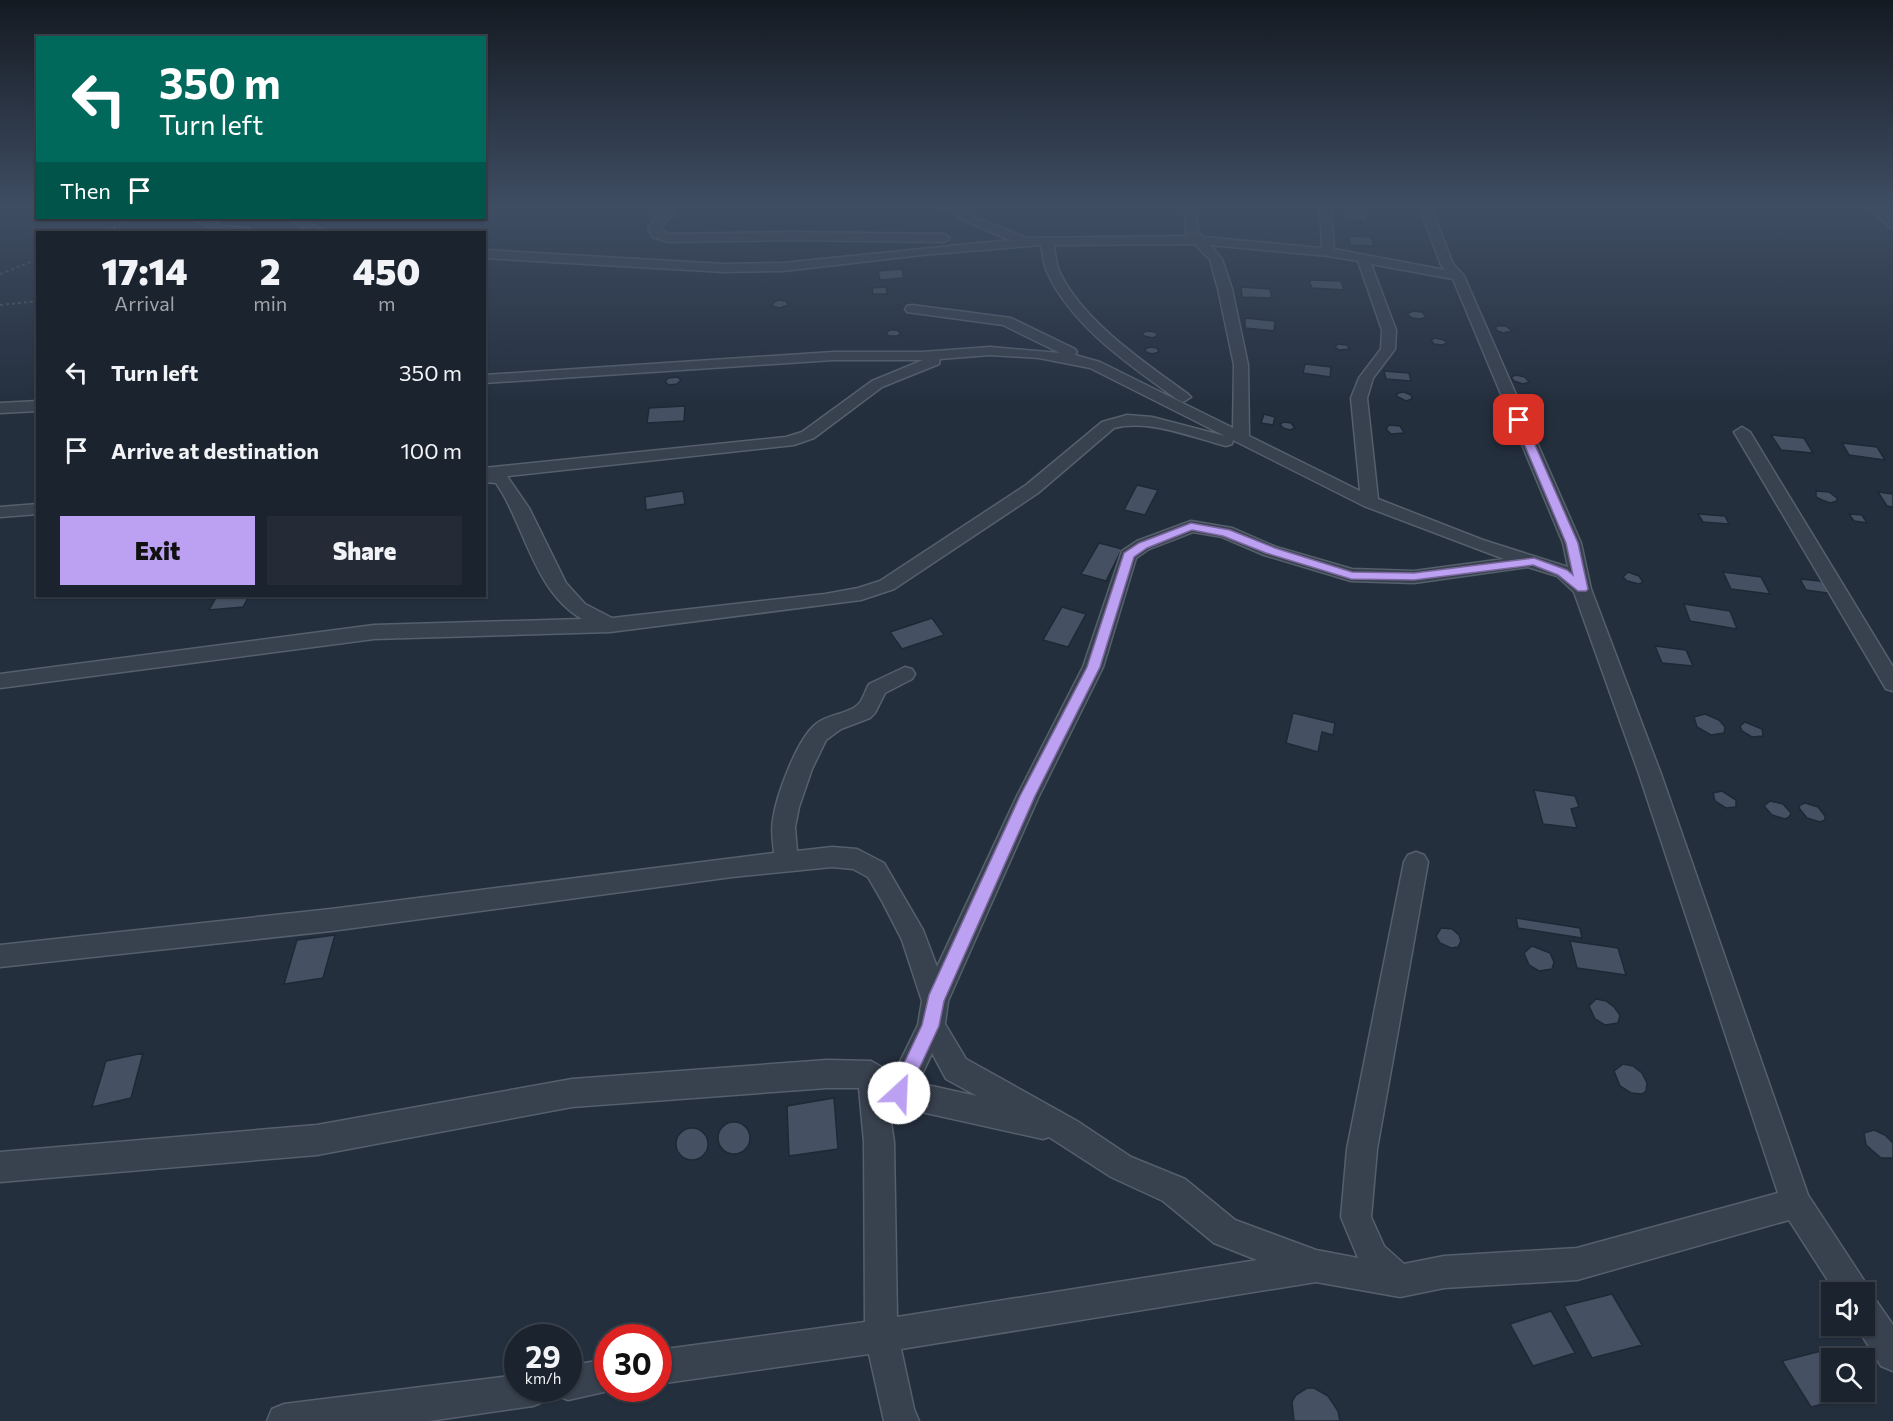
<!DOCTYPE html>
<style>
body{margin:0;font-family:Commissioner,sans-serif;background:#242b36;color:#f1f3f6;height:100vh;display:flex;flex-direction:column;font-size:22px;white-space:nowrap}
*{box-sizing:border-box;margin:0}
p{font-size:20px;color:#a0a4aa}
.icon{flex:none;width:33px;height:33px;fill:none;stroke:currentColor;stroke-width:2;stroke-linecap:round;stroke-linejoin:round}
.map{position:relative;flex:1;overflow:hidden}
.side{position:absolute;left:36px;top:231px;width:450px;height:366px;display:flex;flex-direction:column;background:#1b232e;border-radius:0px;box-shadow:0 2px 4px #0004,0 0 0 2px #39404a}
.side>*{flex:none}
.top-card{position:absolute;left:36px;top:36px;width:450px;height:183px;border-radius:0px;box-shadow:0 2px 4px #0004,0 0 0 2px #39404a;background:#00695c;color:#fff;overflow:hidden}
.buttons{position:absolute;left:1821px;top:1282px;display:grid;gap:12px}
.buttons a{display:grid;place-items:center;width:54px;height:54px;border-radius:0px;background:#1b232e;box-shadow:0 2px 4px #0004,0 0 0 2px #39404a;font-size:30px}
.speed{position:absolute;left:504px;top:1324px;display:flex;gap:12px;font-size:30px;font-weight:700;text-align:center}
.speed>*{display:grid;place-content:center;width:78px;height:78px;border-radius:50%;background:#1b232e;box-shadow:0 2px 4px #0004,0 0 0 2px #39404a;line-height:1}
.speed small{font-size:15px;font-weight:400}
.speed .limit{border:9px solid #d22;background:#fff;color:#111}
.pin{position:absolute;display:grid;place-items:center;width:51px;height:51px;color:#fff;margin:-26px;border-radius:12px;box-shadow:0 3px 9px #0006}
.me{position:absolute;width:66px;margin:-33px;rotate:25deg;stroke-linejoin:round;filter:drop-shadow(0 0 4px #0008)}
.turn{display:flex;align-items:center;gap:21px;height:126px;padding:0 24px;font-size:27px}
.turn .icon{width:78px;height:78px;stroke-width:2.5}
.turn b{display:block;font-size:42px;line-height:51px}
.then{display:flex;align-items:center;height:57px;padding:0 24px;background:#0003;gap:12px;font-size:22px}
.eta{display:flex;justify-content:space-evenly;align-items:center;height:102px;text-align:center}
.eta b{font-size:36px;font-weight:800;line-height:42px}
.cta{display:flex;gap:12px;margin-top:auto;padding:12px 24px}
.cta a{flex:1;height:69px;border-radius:0px;background:#bca0f2;color:#111;font-size:24px;font-weight:800;line-height:69px;text-align:center}
.cta a+a{background:#242b36;color:#f1f3f6}
ul{padding:0;list-style:none}
li{display:flex;align-items:center;gap:18px;height:78px;padding:0 24px}
li div{flex:1}
li b{display:block;font-size:22px}
li em{font-style:normal}
.map>svg:first-child{display:block}
</style>
<div class="map">
<svg width="1893" height="1421" viewBox="0 0 1893 1421">
<rect width="100%" height="100%" fill="#242f3e"/>
<path fill="#455162" stroke="#1f2835" stroke-width="1.5" d="M1344 213 1366 215 1368 221 1346 219Z
M1348 236 1371 237 1374 246 1351 245Z
M902 269 904 278 880 280 878 271Z
M1309 280 1341 281 1344 290 1312 288Z
M886 287 887 294H873L872 288Z
M1241 287 1270 289 1272 298 1242 297Z
M779 300 786 301 788 305 780 308 772 306 774 302Z
M1413 311 1422 312 1426 317 1421 319 1412 318 1407 314Z
M1245 318 1275 321 1274 331 1245 328Z
M1496 326H1506L1512 331 1503 333 1496 330Z
M890 330H897L901 334 897 336H889L886 333Z
M1147 331 1155 332 1158 335 1153 338 1144 336 1142 333Z
M1435 338 1444 340 1447 343 1442 345 1434 344 1431 340Z
M1338 344 1347 345 1350 349 1339 350 1335 347Z
M1150 347 1157 348 1159 352 1152 354 1146 352 1145 349Z
M1305 364 1331 367 1330 377 1303 373Z
M1384 371 1409 373 1411 381 1386 379Z
M1516 375 1525 377 1529 382 1523 384 1514 381 1511 377Z
M677 377 681 380 677 384 669 385 665 382 668 378Z
M1404 392 1411 395 1412 399 1406 401 1396 396 1398 393Z
M685 406 684 421 647 423 649 408Z
M1264 414 1275 417 1273 425 1261 423Z
M1284 422 1291 423 1295 428 1290 430 1283 428 1280 424Z
M1389 425 1400 426 1404 433 1391 434 1386 429Z
M1771 435 1804 438 1813 453 1781 450Z
M1842 443 1877 447 1885 460 1849 455Z
M1137 485 1158 490 1145 515 1124 510Z
M683 491 685 504 646 510 645 497Z
M1816 491 1829 492 1837 498V501L1830 503 1822 500 1816 497Z
M1878 492 1893 494V507L1887 506Z
M1698 514 1725 516 1729 524 1703 522Z
M1849 514 1862 515 1867 523 1854 521Z
M1099 543 1122 549 1106 581 1081 574Z
M1628 572 1639 576 1643 582 1639 584 1627 581 1623 577Z
M1723 572 1761 577 1770 594 1731 589Z
M1800 579 1820 581 1831 589 1827 593 1806 590Z
M217 596H249L243 607 209 610Z
M1684 604 1730 611 1737 629 1690 621Z
M1062 607 1086 614 1068 647 1043 640Z
M932 618 944 635 902 649 890 632Z
M1655 646 1686 650 1693 666 1662 663Z
M1293 713 1335 723 1333 735 1322 732 1318 752 1286 743Z
M1705 714 1719 720 1725 727 1724 733 1711 735 1697 727 1694 717Z
M1745 722 1762 729 1763 736 1752 737 1742 731 1740 726Z
M1534 790 1575 796 1579 807 1571 809 1577 828 1543 824Z
M1722 791 1736 800V807L1726 808 1715 801 1713 793Z
M1770 801 1783 804 1791 813 1789 817 1785 819 1772 815 1764 806Z
M1805 803 1818 807 1825 816V820L1820 822 1807 818 1799 808 1800 805Z
M1516 918 1580 928 1582 938 1518 928Z
M1441 928 1452 929 1459 935 1461 941 1458 947 1451 948 1440 943 1436 936Z
M335 935 323 978 284 984 297 940Z
M1570 941 1618 948 1626 975 1577 968Z
M1532 946 1550 953 1554 962 1552 969 1539 971 1529 965 1524 953Z
M1596 999 1606 1001 1614 1007 1620 1015 1618 1023 1605 1025 1595 1019 1589 1006Z
M143 1053 131 1098 92 1107 106 1061Z
M1623 1064 1633 1066 1642 1073 1647 1083 1646 1091 1642 1094 1631 1093 1620 1086 1614 1071Z
M834 1098 838 1149 789 1156 787 1106Z
M718 1138a16 16 0 1 1 32 0a16 16 0 1 1-32 0Z
M676 1144a16 16 0 1 1 32 0a16 16 0 1 1-32 0Z
M1874 1130 1885 1135 1893 1143V1158H1881L1866 1145 1864 1133Z
M1612 1294 1642 1345 1592 1358 1564 1306Z
M1551 1311 1575 1353 1533 1366 1510 1324Z
M1833 1348 1840 1359H1832V1392H1862L1863 1394 1811 1407 1782 1361Z
M1307 1388H1314L1328 1396 1338 1411 1340 1421H1294L1292 1402 1296 1395Z"/>
<g fill="none" stroke-linecap="round" stroke-linejoin="round">
<defs>
<path id="street" d="M657 205 674 206 673 213 660 229 669 234 790 232 944 234 950 238 944 242 790 240 668 242 653 237 648 229 662 208Z
M939 205H952L971 216 1027 238 1189 236 1186 233 1185 205H1196L1198 232 1203 237 1322 248 1320 205H1331L1334 249 1445 270 1441 265 1419 205H1430L1453 264 1464 276 1581 543 1591 589 1661 774 1808 1195 1865 1282 1870 1293 1869 1296 1875 1299 1893 1325V1371L1881 1366 1856 1326H1864V1293H1836L1789 1220 1577 1280 1444 1288 1400 1297 1316 1282 901 1349 914 1409 919 1421H884L869 1354 658 1384V1350L865 1322 864 1142 859 1088H827L572 1107 317 1155 0 1182V1152L317 1125 572 1079 827 1060 871 1061 894 1074 918 1025 922 1001 902 940 882 901 868 877 853 869 832 867 732 877 331 931 0 967V945L331 909 774 853C773 842 771 831 773 820 776 796 797 739 816 724 829 713 851 715 861 701 864 696 866 689 869 684L905 667 912 669 915 674 912 679 885 693 875 713 870 718 841 729 826 740 812 769 799 807 795 827 797 851 832 847 857 849 884 863 923 930 937 967 1017 796 1083 667 1122 551 1137 541 1191 521 1232 528 1276 547 1352 569 1414 571 1504 559 1364 506 1233 440 1232 444 1226 446C1191 437 1150 419 1114 428L1038 493 894 589 861 600 610 632 374 639 0 688V674L374 625 582 619C538 594 526 535 503 494L496 483 484 482V468L786 437 802 432 872 381 923 360H833L484 383V375L833 352H922L990 347 1060 353 1003 325 907 312 905 309 907 306 912 305 1011 318 1075 349 1077 352 1075 355 1100 362 1233 428 1234 365 1218 289 1210 260 1195 244 1054 245C1055 254 1056 264 1060 273 1084 322 1144 362 1188 394L1191 397 1183 402 1178 400C1131 366 1072 327 1047 272 1043 264 1043 254 1041 245L922 255 783 271 724 272 484 258V250L724 264 783 263 1010 240 963 220ZM1210 245 1328 256 1358 261 1382 330 1381 349 1359 378 1351 398 1360 491 1249 436 1248 365 1232 289 1222 259ZM1371 264 1453 279 1563 543 1568 567 1483 540 1378 499 1367 398 1373 378 1395 349 1396 330ZM990 355 1039 358 1090 368 1225 436 1152 417 1127 415 1102 422 1026 485 880 581 858 588 825 594 612 618 585 604 566 583 529 508 507 476 794 445 814 438 882 387 939 364 940 359ZM1193 532 1222 537 1264 555 1351 581 1414 583 1528 567 1557 576 1574 592 1639 774 1778 1193 1577 1248 1444 1256 1404 1264 1384 1246 1371 1217 1377 1149 1428 862 1424 855 1416 852 1408 855 1404 862 1347 1149 1341 1217 1358 1258 1316 1250 1235 1220 1185 1179 1131 1157 1077 1121 966 1059 945 1024 948 1001 1039 796 1103 667 1136 558 1149 549ZM932 1053 946 1079 977 1096 918 1083ZM888 1102 899 1107 1043 1139 1049 1137 1111 1177 1163 1201 1214 1243 1257 1260 897 1317 894 1142Z
M1866 205H1877L1893 218V228L1889 227Z
M189 218H204L223 226 247 228 253 232H221Z
M285 218H299L326 232H312Z
M38 401V411L0 413V403Z
M1742 427 1750 432 1893 667V691L1886 689 1734 432Z
M38 504V514L0 517V507Z
M608 1359V1389H617L568 1400 556 1395 554 1389H568V1366Z
M518 1375V1389H550L545 1401 533 1406 429 1421H267L272 1409 284 1404Z"/>
</defs>
<use href="#street" stroke="#565f6c" stroke-width="3"/>
<path stroke="#44595c" stroke-width="2" stroke-dasharray="3 3" stroke-linecap="butt" d="M102 232 137 218
M0 274 38 259
M0 305 38 301"/>
<use href="#street" fill="#38414e" fill-rule="evenodd"/>
</g>
<linearGradient id="sky" x2="0" y2="1"><stop stop-color="#141a22"/><stop offset="0.51" stop-color="#3f4d63"/><stop offset="1" stop-color="#3f4d63" stop-opacity="0"/></linearGradient>
<rect width="1893" height="404" fill="url(#sky)"/>
<path fill="#bca0f2" stroke="#7a689d" stroke-width="1.5" d="M1519 417 1524 420 1578 543 1588 589 1586 591H1578L1558 575 1533 565 1414 580 1351 579 1266 553 1223 536 1192 530 1147 548 1134 557 1100 667 1035 796 944 1001 939 1026 905 1099 899 1102 892 1099 890 1093 922 1025 929 995 1020 796 1087 667 1124 553 1139 543 1191 523 1230 530 1275 548 1352 572 1414 573 1534 558 1567 570 1573 575 1566 543 1514 420Z"/>
</svg>
<div class="buttons">
<a><svg class="icon" aria-label="sound" viewBox="0 0 24 24"><path d="M4 9h4l5-4v14l-5-4H4zM17 9q2 3 0 6"/></svg></a>
<a><svg class="icon" aria-label="search" viewBox="0 0 24 24"><circle cx="10" cy="10" r="6"/><path d="M15 15l6 6"/></svg></a>
</div>
<div class="speed"><div>29<small>km/h</small></div><div class="limit">30</div></div>
<div class="pin" style="left:1519px;top:420px;background:#d93025"><svg class="icon" aria-label="arrive" viewBox="0 0 24 24"><path d="M6 21V4h12l-3 4 3 4H6"/></svg></div>
<svg class="me" style="left:899px;top:1093px" viewBox="-20 -20 40 40"><circle r="19" fill="#fff"/><path d="M0-13L10 11 0 6-10 11z" fill="#bca0f2"/></svg>
<div class="top-card">
<div class="turn"><svg class="icon" aria-label="left" viewBox="0 0 24 24"><path d="M17 20v-9H6M10 6l-5 5 5 5"/></svg><div><b>350 m</b>Turn left</div></div>
<div class="then">Then<svg class="icon" aria-label="arrive" viewBox="0 0 24 24"><path d="M6 21V4h12l-3 4 3 4H6"/></svg></div>
</div>
<section class="side">
<div class="eta">
<div><b>17:14</b><p>Arrival</p></div>
<div><b>2</b><p>min</p></div>
<div><b>450</b><p>m</p></div>
</div>
<ul>
<li><svg class="icon" aria-label="left" viewBox="0 0 24 24"><path d="M17 20v-9H6M10 6l-5 5 5 5"/></svg><div><b>Turn left</b></div><em>350 m</em></li>
<li><svg class="icon" aria-label="arrive" viewBox="0 0 24 24"><path d="M6 21V4h12l-3 4 3 4H6"/></svg><div><b>Arrive at destination</b></div><em>100 m</em></li>
</ul>
<div class="cta"><a>Exit</a><a>Share</a></div>
</section>
</div>
